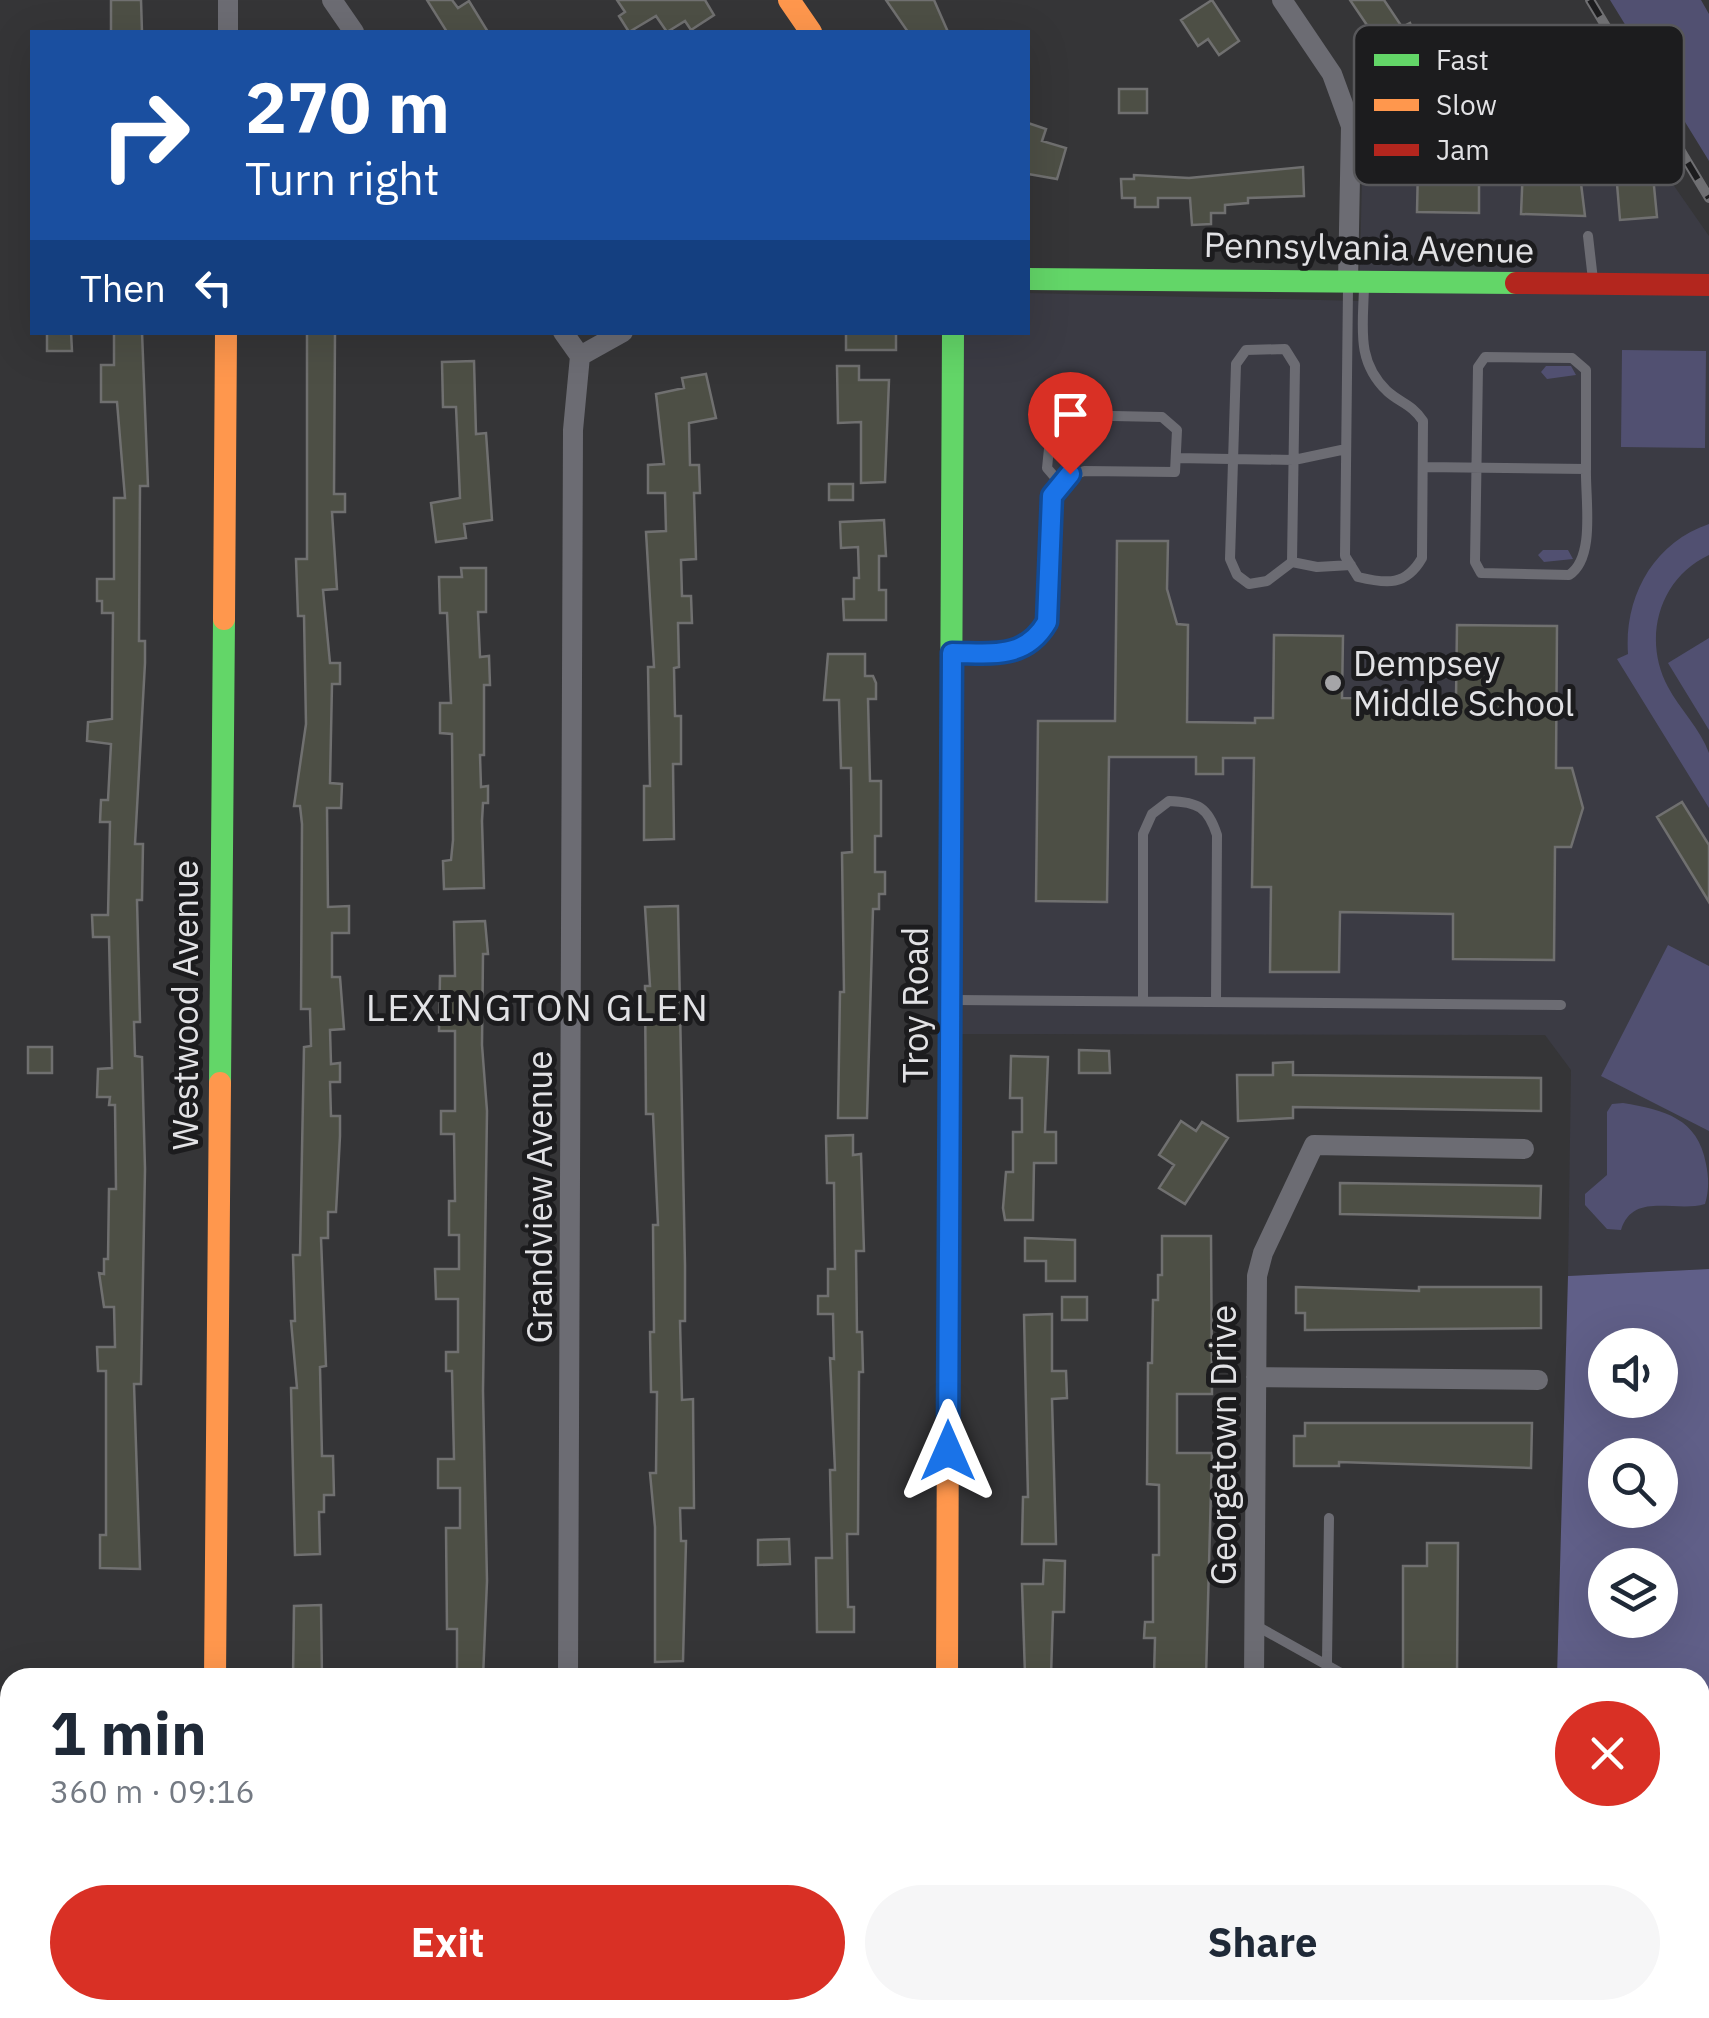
<!DOCTYPE html>
<meta charset="utf-8">
<style>
body{margin:0;font-family:"IBM Plex Sans",sans-serif;background:#f6f6f7;color:#1f2937;height:100vh;display:flex;flex-direction:column;font-size:38px;white-space:nowrap}
*{box-sizing:border-box;margin:0}
p{font-size:32px;color:#747a83}
.icon{flex:none;width:55px;height:55px;fill:none;stroke:currentColor;stroke-width:2;stroke-linecap:round;stroke-linejoin:round}
.map{position:relative;flex:1;overflow:hidden}
.sheet{position:absolute;left:0px;top:1668px;width:1710px;height:352px;display:flex;flex-direction:column;background:#fff;border-radius:30px 30px 0 0;box-shadow:0 10px 40px #0002}
.sheet>*{flex:none}
.hud{position:absolute;left:30px;top:30px;width:1000px;height:305px;border-radius:0px;box-shadow:0 10px 40px #0002;background:#1a4fa0;color:#fff;overflow:hidden}
.controls{position:absolute;left:1588px;top:1328px;display:grid;gap:20px}
.controls a{display:grid;place-items:center;width:90px;height:90px;border-radius:50%;background:#fff;box-shadow:0 10px 40px #0002;font-size:50px}
.pin{position:absolute;display:grid;place-items:center;width:85px;height:85px;color:#fff;margin:-102px -42px;border-radius:50% 50% 50% 0;rotate:-45deg;box-shadow:0 0 10px #0007}
.pin .icon{rotate:45deg}
.me{position:absolute;width:110px;margin:-55px;rotate:0deg;stroke-linejoin:round;filter:drop-shadow(0 0 8px #0008)}
.turn{display:flex;align-items:center;gap:35px;height:210px;padding:0 50px;font-size:45px}
.turn .icon{width:130px;height:130px;stroke-width:2.5}
.turn b{display:block;font-size:70px;line-height:85px}
.then{display:flex;align-items:center;height:95px;padding:0 50px;background:#0003;gap:20px;font-size:38px}
.round{display:grid;place-items:center;flex:none;width:105px;height:105px;border-radius:52px;background:#f6f6f7}
.summary{display:flex;align-items:center;justify-content:space-between;height:170px;padding:0 50px}
h1{font-size:60px;font-weight:700;line-height:75px}
.action{display:flex;gap:20px;margin-top:auto;padding:20px 50px}
.action a{flex:1;height:115px;border-radius:60px;background:#d93025;color:#fff;font-size:40px;font-weight:700;line-height:115px;text-align:center}
.action a+a{background:#f6f6f7;color:#1f2937}
.map>svg:first-child{display:block}
</style>
<div class="map">
<svg width="1709" height="2018" viewBox="0 0 1709 2018">
<rect width="100%" height="100%" fill="#353537"/>
<path fill="#3b3b44" d="M1587 61 1709 236V1269L1568 1276 1571 1070 1545 1035 953 1034 961 333 1028 332V293L1359 301 1364 99Z
M25 2010H387V2018H25Z"/>
<path fill="#515071" d="M1610 0H1701L1709 14V161Z
M1622 350 1706 351 1705 448 1621 447Z
M1546 366H1571L1576 375 1547 379 1541 372Z
M1709 524V555C1659 578 1642 639 1668 687 1679 708 1701 730 1709 753 1709 768 1709 792 1709 808L1617 659 1628 654C1624 597 1653 543 1709 524Z
M1543 550H1568L1573 559 1544 562 1538 555Z
M1709 638V730L1668 663Z
M1668 945 1709 966V1131L1601 1076Z
M1623 1103C1664 1110 1698 1118 1706 1164 1709 1178 1709 1191 1705 1204 1675 1213 1633 1191 1621 1230L1607 1229 1585 1205V1194L1607 1175V1112L1612 1104Z"/>
<path fill="#605f88" fill-rule="evenodd" d="M1709 1269V2018H1547L1548 2010H1700V1678L1557 1677 1568 1276ZM1605 1345H1660V1400H1605ZM1605 1455H1660V1510H1605ZM1605 1565H1660V1620H1605Z"/>
<path fill="#4d4f45" stroke="#707070" stroke-width="2.5" d="M111 0H141L142 32H111Z
M427 0H452L458 8 469 1 488 32H447Z
M617 0H705L714 15 691 30 685 21 667 32 656 16 629 32 619 16 625 12Z
M886 0H934L948 32H908Z
M1212 0 1239 41 1219 55 1208 39 1198 46 1181 20Z
M1350 0H1384L1402 27 1410 23 1413 31 1426 26 1436 51 1428 54 1433 66 1400 79 1379 26 1371 31Z
M1119 89H1147V113H1119Z
M1028 123 1046 129 1042 141 1066 148 1057 179 1028 174Z
M1578 159 1585 216 1521 214 1523 166Z
M1448 160 1479 161V213L1417 212 1418 167H1448Z
M1303 167 1304 196 1248 198V203L1225 205V213H1211V224L1192 225 1190 198H1158V207H1135V198H1122L1121 179H1134V175L1189 178Z
M1640 170V178L1653 176 1657 217 1620 220 1616 172Z
M47 332H71L72 351H47Z
M114 332H142L148 486H140L139 641H145V663L135 844H143L142 900H137L140 1022H134L135 1056 142 1057 145 1169 141 1384H134L140 1569 100 1568V1535H106V1371H98L97 1347H115L114 1307H104L99 1273 104 1274V1259H108L109 1189H116L115 1105H109L110 1097H97L98 1069 112 1068 109 937H93L92 915H108L110 822H100L101 800H108L111 744 87 741 88 722 112 719 113 613H102V601H97V579H114V498H125L117 402H101V365H114Z
M307 332H335L334 494H345V512H332L337 589 323 590 330 663H340V684H332L330 783 342 784 341 808H327L328 907 349 906V933H332V977H340L344 1029 330 1030 331 1064 340 1063V1082H330L331 1116H340V1136L336 1212H328V1238H321L326 1366 320 1367 322 1456H333L334 1495H324V1512H319L320 1554 295 1555 291 1388H297L291 1321H295L293 1255H300L304 1047 311 1046 310 1009H301L302 824 300 806H294L306 724 304 616H298L296 559H307Z
M846 332H896V350H846Z
M474 361 476 434 486 433 492 520 464 524 466 538 436 542 431 503 460 498 456 407H443L442 362Z
M837 366H859V380H889L885 482 861 483V422L838 423Z
M706 374 716 418 689 423 690 465H699L700 493H694L696 559 681 560 682 596H691L692 623H678L679 667 674 668 675 716H681V764H673L674 839 644 840V786H650L648 667H654L646 532 666 531 665 493H648V465L664 464 656 394 684 388 682 378Z
M829 484H853V500H829Z
M884 520 886 556H879V590H886V620H844L843 599H854V578H859L858 547 841 548 840 522Z
M1117 541H1168L1167 589 1177 624 1188 625 1187 722 1255 723V718H1273L1274 635 1343 636 1342 698 1456 699 1457 625 1557 626 1556 768H1572L1583 808 1571 847H1555L1554 960 1453 959V914L1340 912 1339 972H1270L1271 887H1252L1254 758H1223V774H1196V757H1109L1107 902 1036 901 1038 721H1115Z
M461 568H486V612H478L480 657 489 656 490 685H484V755H480L481 787 488 786V803H483L482 821 484 888 444 889 443 861 451 860 453 840 452 734 440 733V703H451L447 613H440L439 577H462Z
M828 654H865V676H873L876 683V699H868L870 781H881V836H875V872H885V894H879V909H873L867 1118H838L840 992H844L842 853 852 852 851 768H841L839 700H824Z
M1682 802 1709 845V902L1657 817Z
M678 906 685 1265V1321H680L682 1400 693 1399 694 1508H680L681 1541H686L683 1661 655 1662V1527L650 1473H656L657 1392H651L650 1332H654L653 1225H658L653 1114H646L645 986H650L645 907Z
M485 921 488 954H483L482 1045 487 1111 483 1391 487 1581 483 1678H457V1629H447L446 1528H460V1488H438V1459H454L452 1371H446V1352H458V1299H436L435 1269H459V1235H449V1201H455L454 1134H441V1111H455V1031H439L440 976H455L454 922Z
M28 1047H52V1073H28Z
M1079 1050 1109 1051 1110 1073H1079Z
M1011 1056 1048 1057 1045 1132H1056V1163H1034L1033 1220H1005L1003 1208 1006 1172H1013V1132H1022V1098H1010Z
M1293 1062V1075L1541 1078V1111L1293 1107V1118L1238 1121 1237 1075H1273V1063Z
M1181 1121 1196 1131 1202 1122 1228 1138 1185 1204 1159 1188 1174 1165 1159 1155Z
M853 1135V1155L861 1154 864 1251H856L857 1332H862L863 1372H859L858 1534H847L848 1607H854V1632H817L816 1558H832L830 1470H835L830 1358 834 1359 833 1314H818V1296H828V1269H835L834 1183H827L826 1136Z
M1340 1183 1541 1186 1540 1218 1340 1214Z
M1162 1236H1211L1212 1394H1177V1453H1212L1206 1677 1154 1676 1155 1638H1144L1145 1622H1153V1555H1159V1485L1147 1484 1148 1363H1152L1153 1300H1158V1275H1162Z
M1025 1238 1075 1240V1281H1046V1261H1025Z
M1296 1287 1419 1291V1287H1541V1328L1305 1330V1313H1296Z
M1062 1297H1087V1320H1062Z
M1052 1314V1371H1066L1067 1398 1052 1399 1056 1544H1022L1023 1497H1028L1024 1315Z
M1305 1423H1532L1531 1468 1339 1462V1466H1294V1436H1305Z
M789 1539 790 1564 758 1565V1540Z
M1427 1543H1458L1457 1678H1403V1566H1427Z
M1044 1560 1065 1561 1064 1612H1053L1051 1676 1025 1675 1022 1584H1043Z
M321 1605 322 1678H293L294 1606Z"/>
<g fill="none" stroke-linecap="round" stroke-linejoin="round">
<path stroke="#727277" stroke-width="4" stroke-dasharray="8 8" stroke-linecap="butt" d="M0 1756H10
M333 2010 340 2018"/>
<path stroke="#6c6c73" stroke-width="10" d="M1352 149 1457 128 1498 131
M1588 236 1593 280
M1348 288 1345 556 1358 577C1387 584 1406 586 1422 558L1423 421C1412 404 1400 403 1387 391 1356 361 1363 328 1364 287
M1285 349 1295 365 1292 562 1267 581 1249 584 1237 575 1230 559 1236 364 1246 350Z
M1176 458 1294 460 1346 449
M1423 467 1586 469C1585 498 1596 558 1569 575L1481 573 1475 562 1478 367 1485 357 1572 358 1586 370V469
M1292 562 1317 567 1351 565
M953 653C992 653 1025 659 1047 622L1050 512 1059 482 1084 471 1175 472 1177 430 1162 417 1063 415 1052 420 1047 468 1059 482
M955 1000 1561 1005
M1143 1001V834L1152 814 1169 801C1198 802 1208 807 1217 835L1216 1002
M1255 1625 1350 1678
M1327 1662 1329 1518"/>
<path stroke="#6c6c73" stroke-width="20" d="M332 0 354 32
M1282 0 1332 74 1351 126 1348 282
M228 32V0
M563 332 580 356
M580 356 623 332
M1256 1377 1538 1380
M568 1678 573 430 580 356
M1254 1678 1257 1276 1263 1253 1314 1145 1524 1149
M568 2010V2018
M1253 2018V2010"/>
<path stroke="#63d668" stroke-width="22" d="M1028 279 1516 283
M220 1083 224 619
M949 1128 953 332"/>
<path stroke="#ff974d" stroke-width="22" d="M789 0 811 32
M224 619 226 332
M215 1678 220 1083
M947 1678 949 1128"/>
<path stroke="#b3261e" stroke-width="22" d="M1516 283 1709 285
M945 2010V2018"/>
<defs>
<path id="rail" d="M1590 0 1709 198"/>
</defs>
<use href="#rail" stroke="#6f6f72" stroke-width="10"/>
<use href="#rail" stroke="#1c1c1e" stroke-width="6" stroke-dasharray="19" stroke-linecap="butt"/>
</g>
<g fill="none" stroke-linecap="round" stroke-linejoin="round">
<defs>
<path id="route" d="M948 1451 952 653C991 653 1025 660 1047 622L1052 496 1070 474"/>
</defs>
<use href="#route" stroke="#114b97" stroke-width="25"/>
<use href="#route" stroke="#1a73e8" stroke-width="18"/>
</g>
<circle fill="#a5a5a8" stroke="#1c1c1e" stroke-width="4" cx="1333" cy="683" r="10"/>
<g text-anchor="middle" dominant-baseline="central" stroke-width="10" stroke-linejoin="round" paint-order="stroke">
<g font-size="35" fill="#e2e2e5" stroke="#1c1c1e">
<text transform="translate(1369 247) rotate(1)">Pennsylvania Avenue</text>
<text transform="translate(185 1005) rotate(-90)">Westwood Avenue</text>
<text transform="translate(915 1005) rotate(-90)">Troy Road</text>
<text transform="translate(539 1197) rotate(-90)">Grandview Avenue</text>
<text transform="translate(1223 1445) rotate(-90)">Georgetown Drive</text>
</g>
<g font-size="35" fill="#e2e2e5" stroke="#1c1c1e" text-anchor="start">
<text x="1353" y="663">Dempsey<tspan x="1353" dy="40">Middle School</tspan></text>
</g>
<g font-size="38" letter-spacing="2.5" fill="#e2e2e5" stroke="#1c1c1e">
<text x="538" y="1006">LEXINGTON GLEN</text>
</g>
</g>
<rect x="1354" y="25" width="330" height="160" rx="15" fill="#1c1c1e" stroke="#57575a" stroke-width="2.5"/>
<rect x="1374" y="54" width="45" height="12" fill="#63d668"/>
<rect x="1374" y="99" width="45" height="12" fill="#ff974d"/>
<rect x="1374" y="144" width="45" height="12" fill="#b3261e"/>
<g font-size="28" fill="#e2e2e5">
<text x="1436" y="70">Fast</text>
<text x="1436" y="115">Slow</text>
<text x="1436" y="160">Jam</text>
</g>
</svg>
<div class="controls">
<a><svg class="icon" aria-label="sound" viewBox="0 0 24 24"><path d="M4 9h4l5-4v14l-5-4H4zM17 9q2 3 0 6"/></svg></a>
<a><svg class="icon" aria-label="search" viewBox="0 0 24 24"><circle cx="10" cy="10" r="6"/><path d="M15 15l6 6"/></svg></a>
<a><svg class="icon" aria-label="layers" viewBox="0 0 24 24"><path d="M12 4l9 5-9 5-9-5zM3 14l9 5 9-5"/></svg></a>
</div>
<div class="pin" style="left:1070px;top:474px;background:#d93025"><svg class="icon" aria-label="arrive" viewBox="0 0 24 24"><path d="M6 21V4h12l-3 4 3 4H6"/></svg></div>
<svg class="me" style="left:948px;top:1451px" viewBox="-20 -20 40 40"><path d="M0-17L14 15 0 8-14 15z" fill="#1a73e8" stroke="#fff" stroke-width="4"/></svg>
<div class="hud">
<div class="turn"><svg class="icon" aria-label="right" viewBox="0 0 24 24"><path d="M7 20v-9h11M14 6l5 5-5 5"/></svg><div><b>270 m</b>Turn right</div></div>
<div class="then">Then<svg class="icon" aria-label="left" viewBox="0 0 24 24"><path d="M17 20v-9H6M10 6l-5 5 5 5"/></svg></div>
</div>
<section class="sheet">
<div class="summary"><div><h1>1 min</h1><p>360 m · 09:16</p></div><a class="round" style="background:#d93025;color:#fff"><svg class="icon" aria-label="close" viewBox="0 0 24 24"><path d="M6 6l12 12M18 6L6 18"/></svg></a></div>
<div class="action"><a>Exit</a><a>Share</a></div>
</section>
</div>
